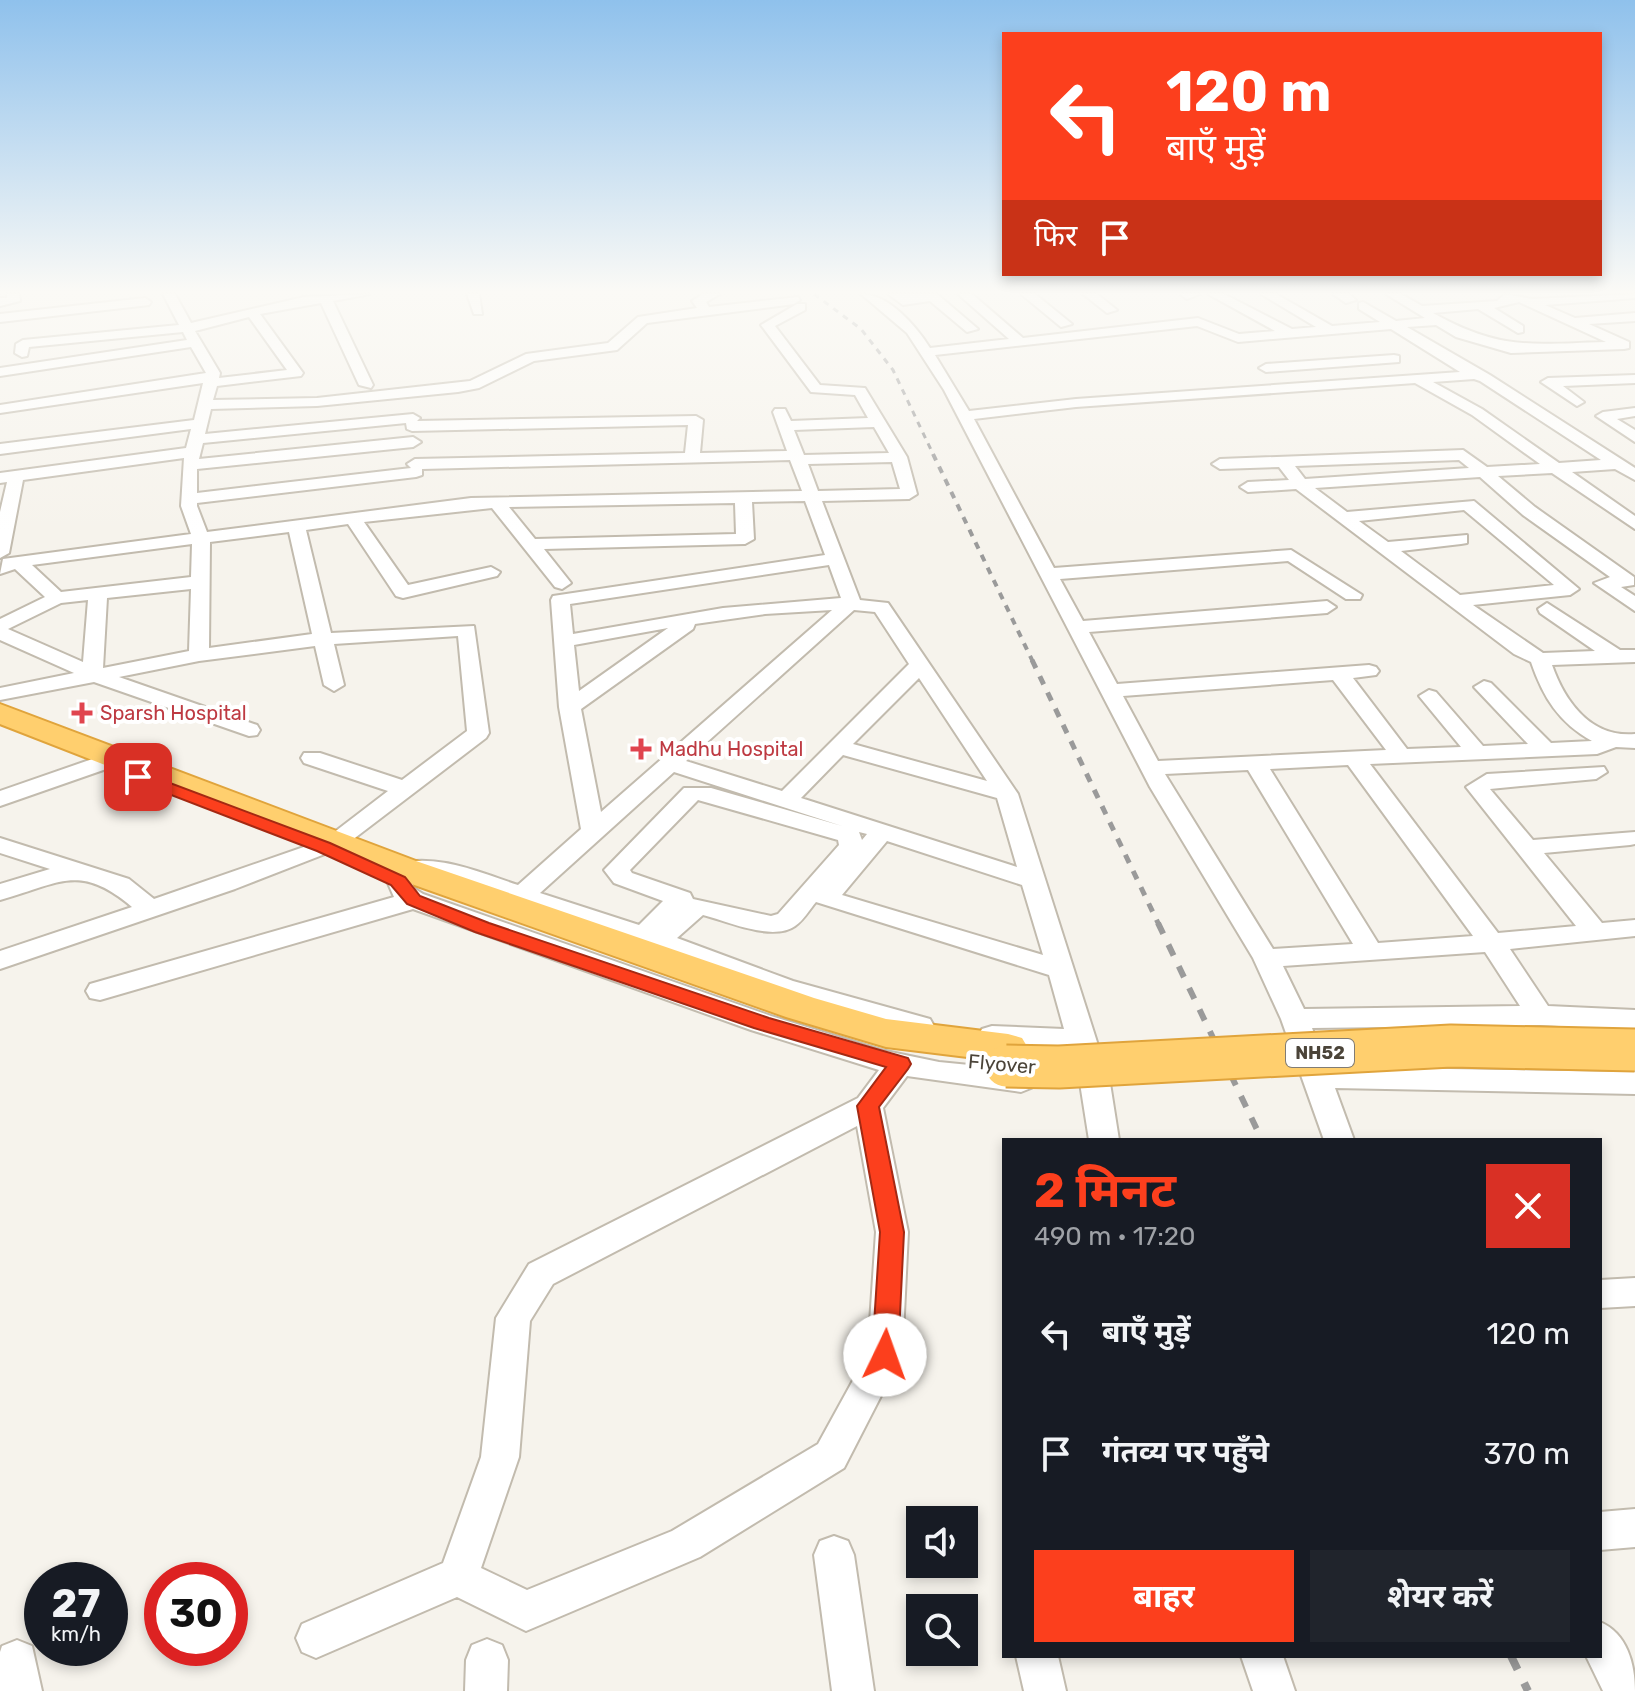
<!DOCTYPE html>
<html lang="hi">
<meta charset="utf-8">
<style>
body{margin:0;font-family:Rubik,"Noto Sans Devanagari",sans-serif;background:#20242c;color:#f1f3f6;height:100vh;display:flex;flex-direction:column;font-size:30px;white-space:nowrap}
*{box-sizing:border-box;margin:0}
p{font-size:26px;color:#9ea1a6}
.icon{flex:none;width:44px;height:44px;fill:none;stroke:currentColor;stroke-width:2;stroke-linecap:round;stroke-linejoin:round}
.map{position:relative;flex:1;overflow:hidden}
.drawer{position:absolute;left:1002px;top:1138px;width:600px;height:520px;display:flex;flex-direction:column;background:#171b24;border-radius:0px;box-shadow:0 4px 12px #0003}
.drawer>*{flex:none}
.banner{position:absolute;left:1002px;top:32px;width:600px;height:244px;border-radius:0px;box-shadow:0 4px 12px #0003;background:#fc3f1d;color:#fff;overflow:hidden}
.buttons{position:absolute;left:906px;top:1506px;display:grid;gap:16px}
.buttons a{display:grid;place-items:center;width:72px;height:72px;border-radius:0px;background:#171b24;box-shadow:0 4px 12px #0003;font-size:40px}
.speed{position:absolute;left:24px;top:1562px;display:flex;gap:16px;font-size:40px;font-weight:700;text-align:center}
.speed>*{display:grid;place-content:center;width:104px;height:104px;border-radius:50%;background:#171b24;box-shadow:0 4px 12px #0003;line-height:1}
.speed small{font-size:20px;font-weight:400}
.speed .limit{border:12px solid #d22;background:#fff;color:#111}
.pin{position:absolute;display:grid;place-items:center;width:68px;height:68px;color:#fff;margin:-34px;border-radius:16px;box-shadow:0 4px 12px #0006}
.me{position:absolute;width:88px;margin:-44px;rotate:3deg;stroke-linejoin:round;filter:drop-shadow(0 0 6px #0008)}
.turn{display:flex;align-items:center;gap:28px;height:168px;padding:0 32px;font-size:36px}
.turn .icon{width:104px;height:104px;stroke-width:2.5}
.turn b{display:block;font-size:56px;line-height:68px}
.then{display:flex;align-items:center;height:76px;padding:0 32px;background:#0003;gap:16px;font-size:30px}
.round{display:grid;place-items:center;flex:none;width:84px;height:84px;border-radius:0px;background:#20242c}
.summary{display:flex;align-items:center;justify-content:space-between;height:136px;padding:0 32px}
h1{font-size:48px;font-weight:700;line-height:60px;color:#fc3f1d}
.button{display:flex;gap:16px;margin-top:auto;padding:16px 32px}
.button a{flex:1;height:92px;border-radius:0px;background:#fc3f1d;color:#fff;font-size:32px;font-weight:700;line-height:92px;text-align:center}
.button a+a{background:#20242c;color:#f1f3f6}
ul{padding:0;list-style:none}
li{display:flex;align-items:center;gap:24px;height:120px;padding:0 32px}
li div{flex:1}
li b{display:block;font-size:30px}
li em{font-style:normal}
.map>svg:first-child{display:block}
</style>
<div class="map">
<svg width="1635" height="1691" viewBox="0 0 1635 1691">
<rect width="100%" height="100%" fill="#f6f3ec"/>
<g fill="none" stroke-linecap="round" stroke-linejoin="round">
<defs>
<path id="minor" d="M7 294H19L20 301 0 306V298H7Z
M163 294H175L191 323 304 297 370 294 333 301 373 385 371 388 359 385 321 303 260 314 303 373 301 376 217 386 213 400 317 398 470 381 526 354 608 343 638 317 697 308 692 301 703 294H720L706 302 709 307 798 297 800 300 794 304 647 323 617 350 534 361 479 388 458 392 317 406 211 409 205 434 413 414 420 418 417 421 696 416 703 420 700 453 787 451 773 412 775 409H785L791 421 868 418 855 395 811 392 761 325 797 304H805V310L775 326 820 385 865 388 907 457 917 494 909 499 822 501 860 600 888 603 1018 794 1110 1083 1119 1140H1089L1080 1083 1070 1049 992 1046 982 1043 978 1036 982 1029 992 1026 1064 1029 1049 975 816 902C810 909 803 921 795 926 772 942 727 921 703 915L677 938 793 981 930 1019 934 1026 930 1033 920 1036 773 993 637 942 434 875 408 876 415 889 423 894 771 1016 881 1050 939 1062 1021 1070 1031 1074 1036 1081 1031 1088 1021 1092 907 1076 883 1108 908 1232 902 1355 844 1468 700 1557 526 1631 457 1597 316 1658 302 1652 296 1638 302 1624 443 1563 481 1457 496 1318 529 1264 858 1098 879 1070 751 1030 413 909 100 1000 90 998 86 991 90 984 394 897 387 881 395 874 392 869 395 864C438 853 478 872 518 885L581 829 559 707 551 600 553 596 825 555 805 501 752 502 754 539 745 544 544 549 571 583 562 589 555 587 492 508 364 522 408 585 491 567 500 572 497 576 403 598 396 596 348 524 306 530 331 633 474 626 489 733 486 738 343 847 235 889 0 969V951L132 907C79 862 59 884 0 900V884L50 869 0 853V838L129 879 154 899 324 840 388 791 304 763 301 758 304 753H320L402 780 467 731 458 636 334 644 344 685 334 691 324 685 315 646 199 661 119 677 257 725 260 730 257 735 249 736 94 682 0 700V688L74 673 0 640V619L45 597 15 569 0 574 3 559 191 534 181 506 184 458 23 480 9 553 0 558V512L7 482 0 483V473L186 448 191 429 0 454V444L194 420 203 383 0 413V405L206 373 191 347 0 376V368L187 340 183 332 29 347 27 356 22 357 15 353 16 344 23 340 179 325ZM249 317 287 370 219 378 220 373 195 331ZM406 423 407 429 412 431 688 425 685 453 415 459 407 464 411 468 197 493V469L413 447 421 442 413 437 199 459 203 443ZM874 427 889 453 804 455 794 430ZM790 460 802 491 471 498 207 532 197 506V503L416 477 422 475V469ZM892 462 900 489 818 491 808 464ZM735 503 736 534 535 539 509 507ZM289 532 312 634 209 648 210 542ZM192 544 191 577 61 592 32 565ZM829 565 841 598 723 608 573 634 570 604ZM191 589 189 651 103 668 107 598ZM88 600 83 662 8 629 61 603ZM832 610 601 812 581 709 693 629 695 624 765 614ZM854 610 875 612 909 664 782 791 686 761ZM668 628 579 691 574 645ZM919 678 987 781 853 744ZM843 755 997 798 1017 867 801 798ZM674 772 842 826 711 788H684L604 870 614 883 663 901 639 925 540 893ZM698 800 838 840 839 845 778 914 771 916 693 899 690 893 632 873 630 870ZM859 832 867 834 862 840ZM887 841 1022 885 1043 955 842 895ZM857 1126 876 1232 868 1353 818 1444 672 1531 527 1590 481 1568 519 1457 530 1321 553 1284Z
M467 294H479L482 314H474Z
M861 294C889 294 916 326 930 348L1009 339 958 294H972L1023 338 1198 318 1239 334 1275 331 1208 294H1224L1292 329 1316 327 1261 294H1276L1332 326 1380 322 1359 309V303L1363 302 1396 321 1425 318 1386 294H1401L1422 306 1497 301 1505 294 1532 299 1635 294V298L1545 305 1575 318 1635 313V321L1589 324 1629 342V348L1624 349 1511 353 1456 337 1436 325 1407 327 1490 375 1635 468V480L1615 469 1572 472 1635 516V529L1552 473 1498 476 1535 507 1634 577V585L1621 587 1635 596V611L1594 583 1610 577 1523 515 1480 477 1315 488 1347 512 1474 501 1579 589 1570 595 1473 605 1543 653 1595 651 1540 613 1538 609 1547 603 1620 650H1635V662L1552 665C1565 702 1591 738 1635 734V748L1616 747 1597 754 1370 764 1498 933 1576 926 1466 787 1487 774 1604 767 1607 772 1596 779 1490 789 1533 840 1635 832V844L1630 845 1544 853 1602 923 1635 920V936L1510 949 1548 1006 1635 1010V1030L1540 1025 1312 1028 1327 1067 1635 1072V1094L1335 1088 1354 1140H1324L1281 1019 1253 958 1150 787 944 390 907 333ZM1519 302 1606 342C1532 344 1501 351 1433 313L1478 309 1518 333 1523 332V326L1494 308ZM1197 326 1238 342 1391 329 1460 372 1076 399 969 411 935 355ZM1474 379 1480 381 1601 460 1559 463 1482 409 1433 382ZM1415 383 1472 415 1540 464 1487 467 1463 450 1220 459 1212 464 1220 469 1279 467 1289 480 1248 482 1240 487 1248 492 1296 489 1514 654 1531 662C1543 697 1559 723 1592 741L1551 743 1491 683 1484 681 1474 687 1528 744 1483 746 1436 692 1429 690 1419 696 1461 747 1407 749 1353 678 1376 675 1379 671 1376 667 1369 665 1117 684 1089 632 1327 613 1336 607 1327 601 1083 621 1060 579 1288 561 1346 599H1360L1362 595 1291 550 1054 568 974 419 1076 407ZM1459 460 1469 468 1305 479 1295 466ZM1464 510 1554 585 1460 595 1401 551 1461 544 1467 543V535L1388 542 1359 521ZM1333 680 1386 750 1158 761 1123 696ZM1348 765 1473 936 1378 943 1270 769ZM1248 770 1353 944 1273 949 1165 774ZM1485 952 1520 1006 1304 1009 1283 966Z
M888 294H937L978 329 967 332 930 301 903 305Z
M1021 294H1035L1072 324 1061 327Z
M1083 294H1097L1117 310 1107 313Z
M1200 294 1187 299 1181 295V294Z
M1333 294H1349L1356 300 1346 303Z
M145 298 151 302 149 305 0 322V314Z
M1394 355 1399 356V362L1266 372 1259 368 1266 364Z
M1635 375V383L1563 386 1584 402 1577 406 1541 382 1548 378Z
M1635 408V416L1617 419 1635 430V442L1596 416 1603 412Z
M101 756 109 758 112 763 109 768 0 806V791Z
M1635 1278V1306L1600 1308V1280Z
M1635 1509V1547L1600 1550V1512Z
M834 1536 848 1541 854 1555 874 1691H832L814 1555 820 1541Z
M1600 1622C1627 1633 1635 1664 1635 1691H1603L1586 1656H1600Z
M487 1639 502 1645 508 1660 507 1691H465L466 1660 472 1645Z
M17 1640 32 1646 42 1691H0V1652L2 1646Z
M1016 1656H1058L1066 1691H1024Z
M1241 1656H1283L1295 1691H1253Z"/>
<path id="highway" d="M0 704 416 861 814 998 886 1019 1008 1034 1022 1038 1028 1048 1022 1058 1008 1062 886 1047 786 1017 392 877 0 724Z"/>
</defs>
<use href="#minor" stroke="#c2bbae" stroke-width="4"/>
<use href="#highway" stroke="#e0a43c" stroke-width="4"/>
<use href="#minor" fill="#fff" fill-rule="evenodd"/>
<use href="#highway" fill="#ffcf6e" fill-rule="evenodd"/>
<path stroke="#9a9a9a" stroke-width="3" stroke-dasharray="6 6" stroke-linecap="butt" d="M814 294 861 329 893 370 934 456"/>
<path stroke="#9a9a9a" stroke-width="4" stroke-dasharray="7 7" stroke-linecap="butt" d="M933 454 1033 662"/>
<path stroke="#9a9a9a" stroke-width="5" stroke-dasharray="9 9" stroke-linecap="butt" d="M1032 660 1159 925"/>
<path stroke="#9a9a9a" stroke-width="6" stroke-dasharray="12 12" stroke-linecap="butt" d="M1158 923 1262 1140"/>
<path stroke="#9a9a9a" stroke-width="8" stroke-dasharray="15 15" stroke-linecap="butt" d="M1511 1656 1528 1691"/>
<defs>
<path id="highway-bridge" d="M1006 1066 1059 1067 1451 1046 1635 1050"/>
</defs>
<use href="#highway-bridge" stroke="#e0a43c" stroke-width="45" stroke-linecap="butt"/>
<use href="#highway-bridge" stroke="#ffcf6e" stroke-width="41"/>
</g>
<linearGradient id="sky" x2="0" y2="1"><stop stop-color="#8fc1ec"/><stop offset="0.55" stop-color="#fbfaf6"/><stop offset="1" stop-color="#fbfaf6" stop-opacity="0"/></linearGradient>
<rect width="1635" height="531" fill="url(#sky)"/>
<path fill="#fc3f1d" stroke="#a42913" stroke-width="2" d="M138 771 330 843 405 877 420 896 489 923 769 1018 908 1058 911 1064 908 1069 879 1107 904 1232 898 1355 894 1363 885 1367 876 1363 872 1355 880 1232 857 1106 886 1067 754 1028 475 932 407 904 391 885 317 851 132 780 129 777Z"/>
<g fill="#e0444e" stroke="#fff" stroke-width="3">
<path d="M78 701h8v8h8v8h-8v8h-8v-8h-8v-8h8z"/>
<path d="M637 737h8v8h8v8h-8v8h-8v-8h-8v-8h8z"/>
</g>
<g text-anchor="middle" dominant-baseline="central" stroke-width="8" stroke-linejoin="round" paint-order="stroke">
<rect fill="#fff" stroke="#817c74" stroke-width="2" x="1286" y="1039" width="68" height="28" rx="6"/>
<g font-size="18" font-weight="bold" fill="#4b4439">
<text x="1320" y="1053">NH52</text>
</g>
<g font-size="20" fill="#be3a42" stroke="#fff" text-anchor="start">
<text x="100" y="713">Sparsh Hospital</text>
<text x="659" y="749">Madhu Hospital</text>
</g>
<g font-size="20" fill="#4b4439" stroke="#fff">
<text transform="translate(1002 1064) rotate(5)">Flyover</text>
</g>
</g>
</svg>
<div class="buttons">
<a><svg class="icon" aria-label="sound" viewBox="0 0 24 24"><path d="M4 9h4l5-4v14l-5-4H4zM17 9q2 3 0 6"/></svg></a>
<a><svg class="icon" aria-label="search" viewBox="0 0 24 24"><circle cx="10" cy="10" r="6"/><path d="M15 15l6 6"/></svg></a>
</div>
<div class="speed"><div>27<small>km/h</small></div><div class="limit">30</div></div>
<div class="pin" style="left:138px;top:777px;background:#d93025"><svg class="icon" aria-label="arrive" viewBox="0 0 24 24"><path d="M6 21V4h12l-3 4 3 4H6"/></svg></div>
<svg class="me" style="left:885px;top:1355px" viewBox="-20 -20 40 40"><circle r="19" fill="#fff"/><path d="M0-13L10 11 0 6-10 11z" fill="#fc3f1d"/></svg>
<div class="banner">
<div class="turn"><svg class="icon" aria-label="left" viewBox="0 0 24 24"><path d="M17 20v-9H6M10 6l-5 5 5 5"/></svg><div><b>120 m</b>बाएँ मुड़ें</div></div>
<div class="then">फिर<svg class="icon" aria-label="arrive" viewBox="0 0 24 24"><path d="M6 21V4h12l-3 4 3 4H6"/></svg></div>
</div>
<section class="drawer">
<div class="summary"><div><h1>2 मिनट</h1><p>490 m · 17:20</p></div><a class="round" style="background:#d93025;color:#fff"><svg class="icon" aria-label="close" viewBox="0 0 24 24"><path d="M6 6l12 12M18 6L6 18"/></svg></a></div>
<ul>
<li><svg class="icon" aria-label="left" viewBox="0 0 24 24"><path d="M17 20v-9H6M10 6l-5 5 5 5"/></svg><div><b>बाएँ मुड़ें</b></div><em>120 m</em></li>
<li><svg class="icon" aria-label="arrive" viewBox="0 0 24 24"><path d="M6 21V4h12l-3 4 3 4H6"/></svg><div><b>गंतव्य पर पहुँचे</b></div><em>370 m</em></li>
</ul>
<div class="button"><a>बाहर</a><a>शेयर करें</a></div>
</section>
</div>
